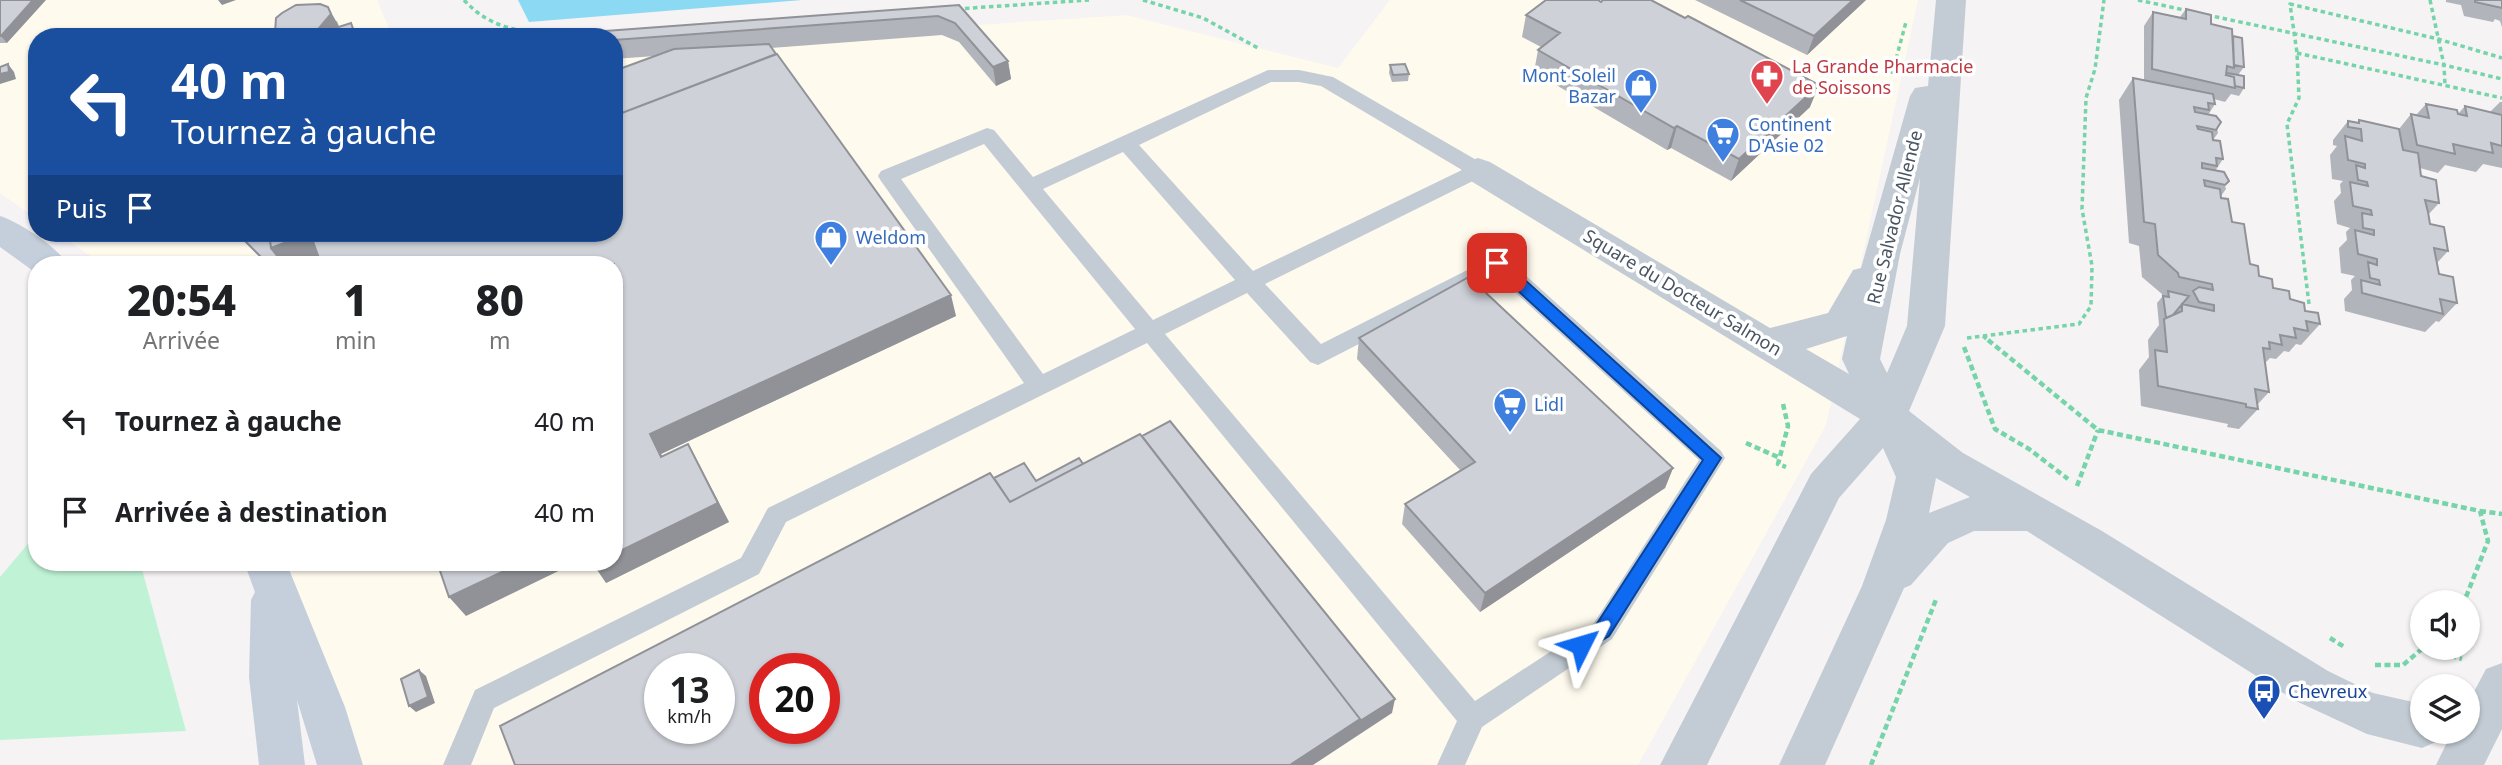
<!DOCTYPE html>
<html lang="fr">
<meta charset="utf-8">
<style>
body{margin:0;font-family:"Noto Sans",sans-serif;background:#f2f2f2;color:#202124;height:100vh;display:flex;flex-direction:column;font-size:26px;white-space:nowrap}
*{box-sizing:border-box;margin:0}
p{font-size:23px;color:#757577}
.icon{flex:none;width:38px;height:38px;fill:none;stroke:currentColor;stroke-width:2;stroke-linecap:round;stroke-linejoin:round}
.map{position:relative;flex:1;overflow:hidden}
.panel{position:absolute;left:28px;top:256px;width:595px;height:315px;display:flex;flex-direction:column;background:#fff;border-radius:28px;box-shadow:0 2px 5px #0004}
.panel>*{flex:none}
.hud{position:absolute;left:28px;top:28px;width:595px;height:214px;border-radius:28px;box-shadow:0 2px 5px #0004;background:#1a4fa0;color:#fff;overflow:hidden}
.buttons{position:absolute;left:2410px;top:590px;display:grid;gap:14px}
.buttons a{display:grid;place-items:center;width:70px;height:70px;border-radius:50%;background:#fff;box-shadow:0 2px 5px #0004;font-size:35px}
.speed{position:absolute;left:644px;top:653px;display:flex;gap:14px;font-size:35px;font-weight:700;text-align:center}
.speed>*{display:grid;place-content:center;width:91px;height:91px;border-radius:50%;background:#fff;box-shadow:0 2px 5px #0004;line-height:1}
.speed small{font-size:18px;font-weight:400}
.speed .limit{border:10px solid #d22;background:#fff;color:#111}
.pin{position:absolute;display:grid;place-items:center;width:60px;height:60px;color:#fff;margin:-30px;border-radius:14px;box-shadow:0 4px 10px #0006}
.me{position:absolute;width:77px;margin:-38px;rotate:50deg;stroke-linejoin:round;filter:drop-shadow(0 0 5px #0008)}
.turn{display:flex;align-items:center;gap:24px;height:147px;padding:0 28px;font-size:32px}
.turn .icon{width:91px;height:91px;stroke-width:2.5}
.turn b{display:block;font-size:49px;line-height:60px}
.then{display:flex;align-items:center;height:66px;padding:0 28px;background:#0003;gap:14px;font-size:26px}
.eta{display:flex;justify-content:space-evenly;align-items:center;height:119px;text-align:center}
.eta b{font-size:42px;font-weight:800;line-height:49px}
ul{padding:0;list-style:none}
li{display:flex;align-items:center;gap:21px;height:91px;padding:0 28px}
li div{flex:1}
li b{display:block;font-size:26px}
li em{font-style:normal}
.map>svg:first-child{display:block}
</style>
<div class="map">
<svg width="2502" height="765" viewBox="0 0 2502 765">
<rect width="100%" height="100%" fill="#f5f3f3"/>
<path fill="#fefaee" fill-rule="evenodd" d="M0 0H377L393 37H37V219L0 193Z
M1390 0H1918L1826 425 1638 765H320L255 562H614V264H102L57 233H614V49L1127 15 1338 68ZM660 668H719V728H660ZM765 668H824V728H765Z"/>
<path fill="#c0f3d6" d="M37 533V562H140L186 731 0 740V577Z"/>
<path fill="#8bd9f3" d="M518 0H802L529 22Z"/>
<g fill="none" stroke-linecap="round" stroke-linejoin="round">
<path stroke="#75d4a9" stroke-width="3.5" stroke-dasharray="4.5 3.5" stroke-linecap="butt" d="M464 0C491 30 525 33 564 35
M1143 0 1203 18 1258 48
M2138 0 2189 11
M2430 0 2444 65 2502 79
M957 9 1089 0
M2207 15 2444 65 2445 85
M2297 53 2502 98
M1892 74 1906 22
M2309 304 2287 124 2299 98 2297 53 2290 4 2438 39 2502 58
M1983 336 1990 342
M1967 338 2079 324 2091 306 2092 266 2082 209 2086 98 2095 69 2104 0"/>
<path stroke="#75d4a9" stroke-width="4.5" stroke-dasharray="6 3.5" stroke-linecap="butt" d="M1988 340 2098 430 2480 511 2488 541 2464 602
M1964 347 1995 429 2029 449 2068 479
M1783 404 1788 426 1778 464 1786 467
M1746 443 1780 458
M2077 486 2098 430
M2480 511 2502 514
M2330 638 2346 648
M2423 648 2462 659
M2375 665H2403L2423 648
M1871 765 1937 597"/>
<path fill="#c3ccd4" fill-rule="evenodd" d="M1268 70H1299L1333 77 1485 165 1488 170 1485 175 1265 284 1321 344 1497 255 1505 257 1721 451 1725 458 1612 639 1482 727 1465 765H1437L1457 721 1147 343 786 522 759 574 494 708 471 765H443L475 690 741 558 768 508 1024 383 881 181 878 176 881 171 987 128 994 130 1033 177ZM1271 82H1299L1321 86 1462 170 1253 271 1139 145ZM984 144 1135 329 1043 374 901 179ZM1123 152 1235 280 1153 320 1043 189ZM1495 274 1699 460 1594 623 1475 701 1165 334 1247 293 1310 362 1318 365Z"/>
<path fill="#c3ccd4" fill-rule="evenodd" d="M1936 0H1966L1945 326 1909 411 1963 453 2102 531 2328 671 2373 693 2422 704V732H2443L2438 741 2422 748 2367 734 2296 701 2027 531H1974L1948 543 1911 585 1904 588 1825 765H1779L1862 586 1886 520 1896 477 1883 448 1839 498 1707 765H1660L1811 474 1860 419 1466 178 1461 170 1466 162 1478 158 1490 162 1770 328 1828 313 1853 270 1861 268 1910 96 1915 88 1928 86ZM1920 178 1907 326 1887 373 1880 359 1900 254ZM1847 336 1842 359 1849 374 1806 349ZM1936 478 1970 497 1929 513Z
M2502 663V729L2484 765H2436L2452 732H2468V703L2486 669Z"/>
<path fill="#c5cfdc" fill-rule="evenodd" d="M0 216C19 222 58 247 67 264H37L36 273 0 247Z
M244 562H286L345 707 363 765H317L297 700 305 765H259L249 677 251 600 255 592Z"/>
</g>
<path fill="#b1b4ba" d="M0 0 7 43H0Z
M1695 0H1866L1807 55Z
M2446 0H2502V27L2500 21 2495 19 2493 22 2464 16 2461 5 2446 2Z
M959 5 1008 61 1011 79 996 86 959 42 942 35 771 48 956 316 661 454 663 457 699 464 729 522 606 583 614 562 319 258 301 264H267L236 233H614L655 56 614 59V37Z
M2186 9 2233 36 2244 67 2238 75 2230 74 2244 88 2239 96 2231 94 2225 102 2214 99 2215 104 2208 115 2217 128 2218 133 2213 140 2223 159 2215 171 2225 186 2226 189 2221 196 2250 264 2259 276 2273 288 2305 311 2320 324 2301 345 2296 344 2289 352 2284 351 2276 359 2270 358 2265 363 2269 392 2257 405 2258 409 2239 429 2227 427 2228 424 2141 406 2139 370 2149 357 2148 340 2159 325 2157 303 2162 297V294L2142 277 2139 246 2129 243 2119 100 2133 78 2144 80V26L2153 12 2180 17Z
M1526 15 1810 107 1731 181 1671 148 1667 150 1534 72 1538 50 1541 47 1522 37Z
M337 21 339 27 359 37H278L275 33Z
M1390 65 1409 74 1408 81 1392 82 1389 73Z
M2500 102H2502V168L2483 164 2476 172 2445 165 2438 173 2420 168 2421 176 2439 203 2428 215 2430 224 2448 251 2437 263 2439 274 2457 303 2439 322 2436 321 2425 332 2345 311 2344 299 2352 290 2351 280 2355 276 2341 273 2339 248 2347 240 2346 232 2350 228 2337 224 2334 201 2341 193 2340 184 2343 181 2332 179 2330 155 2337 146 2333 145V140L2348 121 2357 123 2359 120 2399 129 2411 114 2416 115 2426 104 2458 114 2465 106 2490 112Z
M1359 338 1673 468 1665 488 1480 612 1402 524 1405 504 1460 470 1357 359Z"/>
<path fill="#909297" d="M33 0H46L7 43 1 36Z
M218 0H236L222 5Z
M1853 0H1866L1807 55 1814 36Z
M328 7 340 28 323 37 319 28Z
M1008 61 1011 79 996 86 993 67Z
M8 64 14 72 16 79 0 84V74Z
M1819 85 1810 107 1731 181 1739 159Z
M1677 126 1671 148 1667 150 1674 128Z
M310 233 326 255 301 264H276L271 248Z
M951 295 956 316 661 454 672 477 661 457 650 434Z
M688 444 729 522 606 583 593 564 598 562H614V554Z
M1673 468 1665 488 1480 612 1485 593Z
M523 562H577L466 616 449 597Z
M419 670 426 676 435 703 416 712 409 706Z
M1395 699 1392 713 1313 765H1290L1360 719Z"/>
<path fill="#ced1d8" stroke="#909297" stroke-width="2" fill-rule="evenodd" d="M0 0H33L1 36H0Z
M1546 0H1598L1601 2 1603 0H1651L1685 18 1688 16 1819 85 1739 159 1677 126 1674 128 1538 50 1560 33 1526 15Z
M1740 0H1853L1814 36Z
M2475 0H2502V8L2475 2Z
M320 4 328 7 331 14 319 28 320 33 351 23 356 37H301L300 35 283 36 275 33 276 18 282 13 296 5Z
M959 5 1008 61 993 67 955 23 938 16 614 40V37H524Z
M2186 9 2211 15V24L2232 29 2234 68 2227 66 2226 75 2234 77 2235 88 2152 69 2153 12 2186 19Z
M2233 36 2242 38 2244 67 2234 65Z
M769 44 776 54 614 116V71L674 49Z
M777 54 951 295 650 434 661 457 688 444 718 503 614 554V264H321L310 233 271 248 269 233H614V116Z
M8 64 9 72 0 74V67Z
M1405 64 1409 74 1393 75 1390 65Z
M2227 73 2244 76V88L2235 86 2234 77 2226 75Z
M2133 78 2213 94 2215 104 2208 103 2209 110 2194 107 2195 112 2216 116 2221 122 2216 130 2197 126 2198 129 2212 132 2213 140 2220 141 2223 159 2216 158 2217 166 2202 163V168L2224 172 2229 181 2225 185 2204 180 2205 186 2220 189 2221 198 2228 199 2232 222 2244 224 2250 264 2258 266 2259 276 2272 279 2273 288 2289 291 2290 299 2304 303 2305 311 2318 313 2320 324 2306 321 2308 331 2294 328 2296 338 2280 335 2282 345 2269 342 2270 349 2263 348 2269 392 2255 389 2258 409 2246 407V404L2158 386 2155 350 2167 352 2164 319 2182 311V304L2214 311V305L2199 302 2193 291 2199 287 2213 290 2212 284 2179 277 2178 273 2158 255 2155 224 2144 222Z
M2426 104 2457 110 2458 114 2467 116 2465 106 2502 115V146L2491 143 2493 153 2453 144 2455 154 2417 145 2411 114 2429 118Z
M2359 120 2399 129 2403 150 2418 153 2421 176 2436 180 2439 203 2425 200 2428 212 2430 224 2444 227 2448 251 2434 248 2439 274 2453 277 2457 303 2440 299 2443 314 2362 293 2361 280 2380 285 2379 280 2370 278 2368 262 2377 265V259L2358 254 2355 230 2374 235V230L2363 228 2362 213 2372 215 2371 210 2353 206 2350 182 2368 186 2367 182 2358 180 2356 165 2365 168V164L2348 160 2345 136 2362 141 2361 129 2348 127V121L2359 123Z
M237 233H269L271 248 282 262 276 264H268Z
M1469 277 1673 468 1485 593 1405 504 1475 462 1359 338Z
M2168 291 2189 296 2173 315 2166 318 2163 296 2169 297Z
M1170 421 1395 699 1360 721V719L1142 436Z
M1140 434 1360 719 1290 765H515L500 726 990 473 1010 502ZM660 668H719V728H660ZM765 668H824V728H765Z
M1079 458 1083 464 1010 502 994 478 1024 463 1036 481Z
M437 562H523L449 597Z
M419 670 428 697 409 706 401 679Z"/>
<path fill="#0f6af2" stroke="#0a459d" stroke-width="2" d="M1497 258 1502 259 1721 458 1609 636 1581 653 1574 651 1572 645 1574 639 1596 625 1703 460 1492 267 1490 263Z"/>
<defs>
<symbol id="pharmacy-pin" viewBox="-11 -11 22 30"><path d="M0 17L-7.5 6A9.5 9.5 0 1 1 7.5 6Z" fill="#e0444e" stroke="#fff"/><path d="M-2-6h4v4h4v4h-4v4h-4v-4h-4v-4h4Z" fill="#fff"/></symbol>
<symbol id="shop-pin" viewBox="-11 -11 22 30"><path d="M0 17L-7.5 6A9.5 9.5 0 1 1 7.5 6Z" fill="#3f7fe0" stroke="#fff"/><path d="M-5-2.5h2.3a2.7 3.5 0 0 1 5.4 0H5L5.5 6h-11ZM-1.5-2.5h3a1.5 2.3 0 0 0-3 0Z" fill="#fff"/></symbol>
<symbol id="supermarket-pin" viewBox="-11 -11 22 30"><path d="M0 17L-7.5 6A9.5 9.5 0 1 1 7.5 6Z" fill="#3f7fe0" stroke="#fff"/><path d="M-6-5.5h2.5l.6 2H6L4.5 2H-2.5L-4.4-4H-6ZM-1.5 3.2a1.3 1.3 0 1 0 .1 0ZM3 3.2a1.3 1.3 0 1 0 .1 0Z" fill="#fff"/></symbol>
<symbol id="bus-pin" viewBox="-11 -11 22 30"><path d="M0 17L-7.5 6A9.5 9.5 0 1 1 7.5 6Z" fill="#1a4fb4" stroke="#fff"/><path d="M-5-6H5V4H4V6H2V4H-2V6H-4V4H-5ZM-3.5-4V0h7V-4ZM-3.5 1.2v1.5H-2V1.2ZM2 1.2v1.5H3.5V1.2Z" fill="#fff"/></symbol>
</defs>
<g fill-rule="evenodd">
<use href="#pharmacy-pin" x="1748" y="57" width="38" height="52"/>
<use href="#shop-pin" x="1622" y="66" width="38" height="52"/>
<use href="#supermarket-pin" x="1704" y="115" width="38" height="52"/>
<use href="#shop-pin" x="812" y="218" width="38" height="52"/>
<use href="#supermarket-pin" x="1491" y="385" width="38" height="52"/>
<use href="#bus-pin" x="2245" y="672" width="38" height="52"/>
</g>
<g text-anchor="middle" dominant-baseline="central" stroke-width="7" stroke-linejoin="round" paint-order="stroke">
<g font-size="18" fill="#be3a42" stroke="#fff" text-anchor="start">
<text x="1792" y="66">La Grande Pharmacie<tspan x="1792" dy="21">de Soissons</tspan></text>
</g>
<g font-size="18" fill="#366cbe" stroke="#fff" text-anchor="start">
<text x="1616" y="75" text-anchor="end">Mont Soleil<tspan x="1616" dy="21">Bazar</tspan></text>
<text x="1748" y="124">Continent<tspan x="1748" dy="21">D'Asie 02</tspan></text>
<text x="856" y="237">Weldom</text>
<text x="1534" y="404">Lidl</text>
</g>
<g font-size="18" fill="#495562" stroke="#fff">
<text transform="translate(1894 217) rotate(-76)">Rue Salvador Allende</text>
<text transform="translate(1683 292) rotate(31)">Square du Docteur Salmon</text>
</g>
<g font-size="18" fill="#164399" stroke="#fff" text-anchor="start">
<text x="2288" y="691">Chevreux</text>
</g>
</g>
</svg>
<div class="buttons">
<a><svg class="icon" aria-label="sound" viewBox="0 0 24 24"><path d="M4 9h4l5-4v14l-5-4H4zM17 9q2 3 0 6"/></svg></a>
<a><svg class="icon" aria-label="layers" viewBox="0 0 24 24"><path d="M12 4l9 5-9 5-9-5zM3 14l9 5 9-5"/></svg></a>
</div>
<div class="speed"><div>13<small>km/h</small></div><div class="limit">20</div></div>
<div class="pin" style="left:1497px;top:263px;background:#d93025"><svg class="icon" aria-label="arrive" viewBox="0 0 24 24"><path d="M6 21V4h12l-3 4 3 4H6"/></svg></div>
<svg class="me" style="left:1581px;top:645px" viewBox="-20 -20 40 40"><path d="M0-17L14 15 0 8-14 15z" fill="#0f6af2" stroke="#fff" stroke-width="4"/></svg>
<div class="hud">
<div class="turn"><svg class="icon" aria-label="left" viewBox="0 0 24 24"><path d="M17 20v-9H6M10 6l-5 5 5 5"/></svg><div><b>40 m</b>Tournez à gauche</div></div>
<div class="then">Puis<svg class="icon" aria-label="arrive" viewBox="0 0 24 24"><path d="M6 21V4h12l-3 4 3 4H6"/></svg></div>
</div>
<section class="panel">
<div class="eta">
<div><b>20:54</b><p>Arrivée</p></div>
<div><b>1</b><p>min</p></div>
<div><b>80</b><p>m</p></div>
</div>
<ul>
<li><svg class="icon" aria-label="left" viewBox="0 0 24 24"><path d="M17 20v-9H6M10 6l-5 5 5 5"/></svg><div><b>Tournez à gauche</b></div><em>40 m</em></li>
<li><svg class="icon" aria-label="arrive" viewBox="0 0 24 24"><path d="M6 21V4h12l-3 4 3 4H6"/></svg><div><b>Arrivée à destination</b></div><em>40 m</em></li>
</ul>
</section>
</div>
